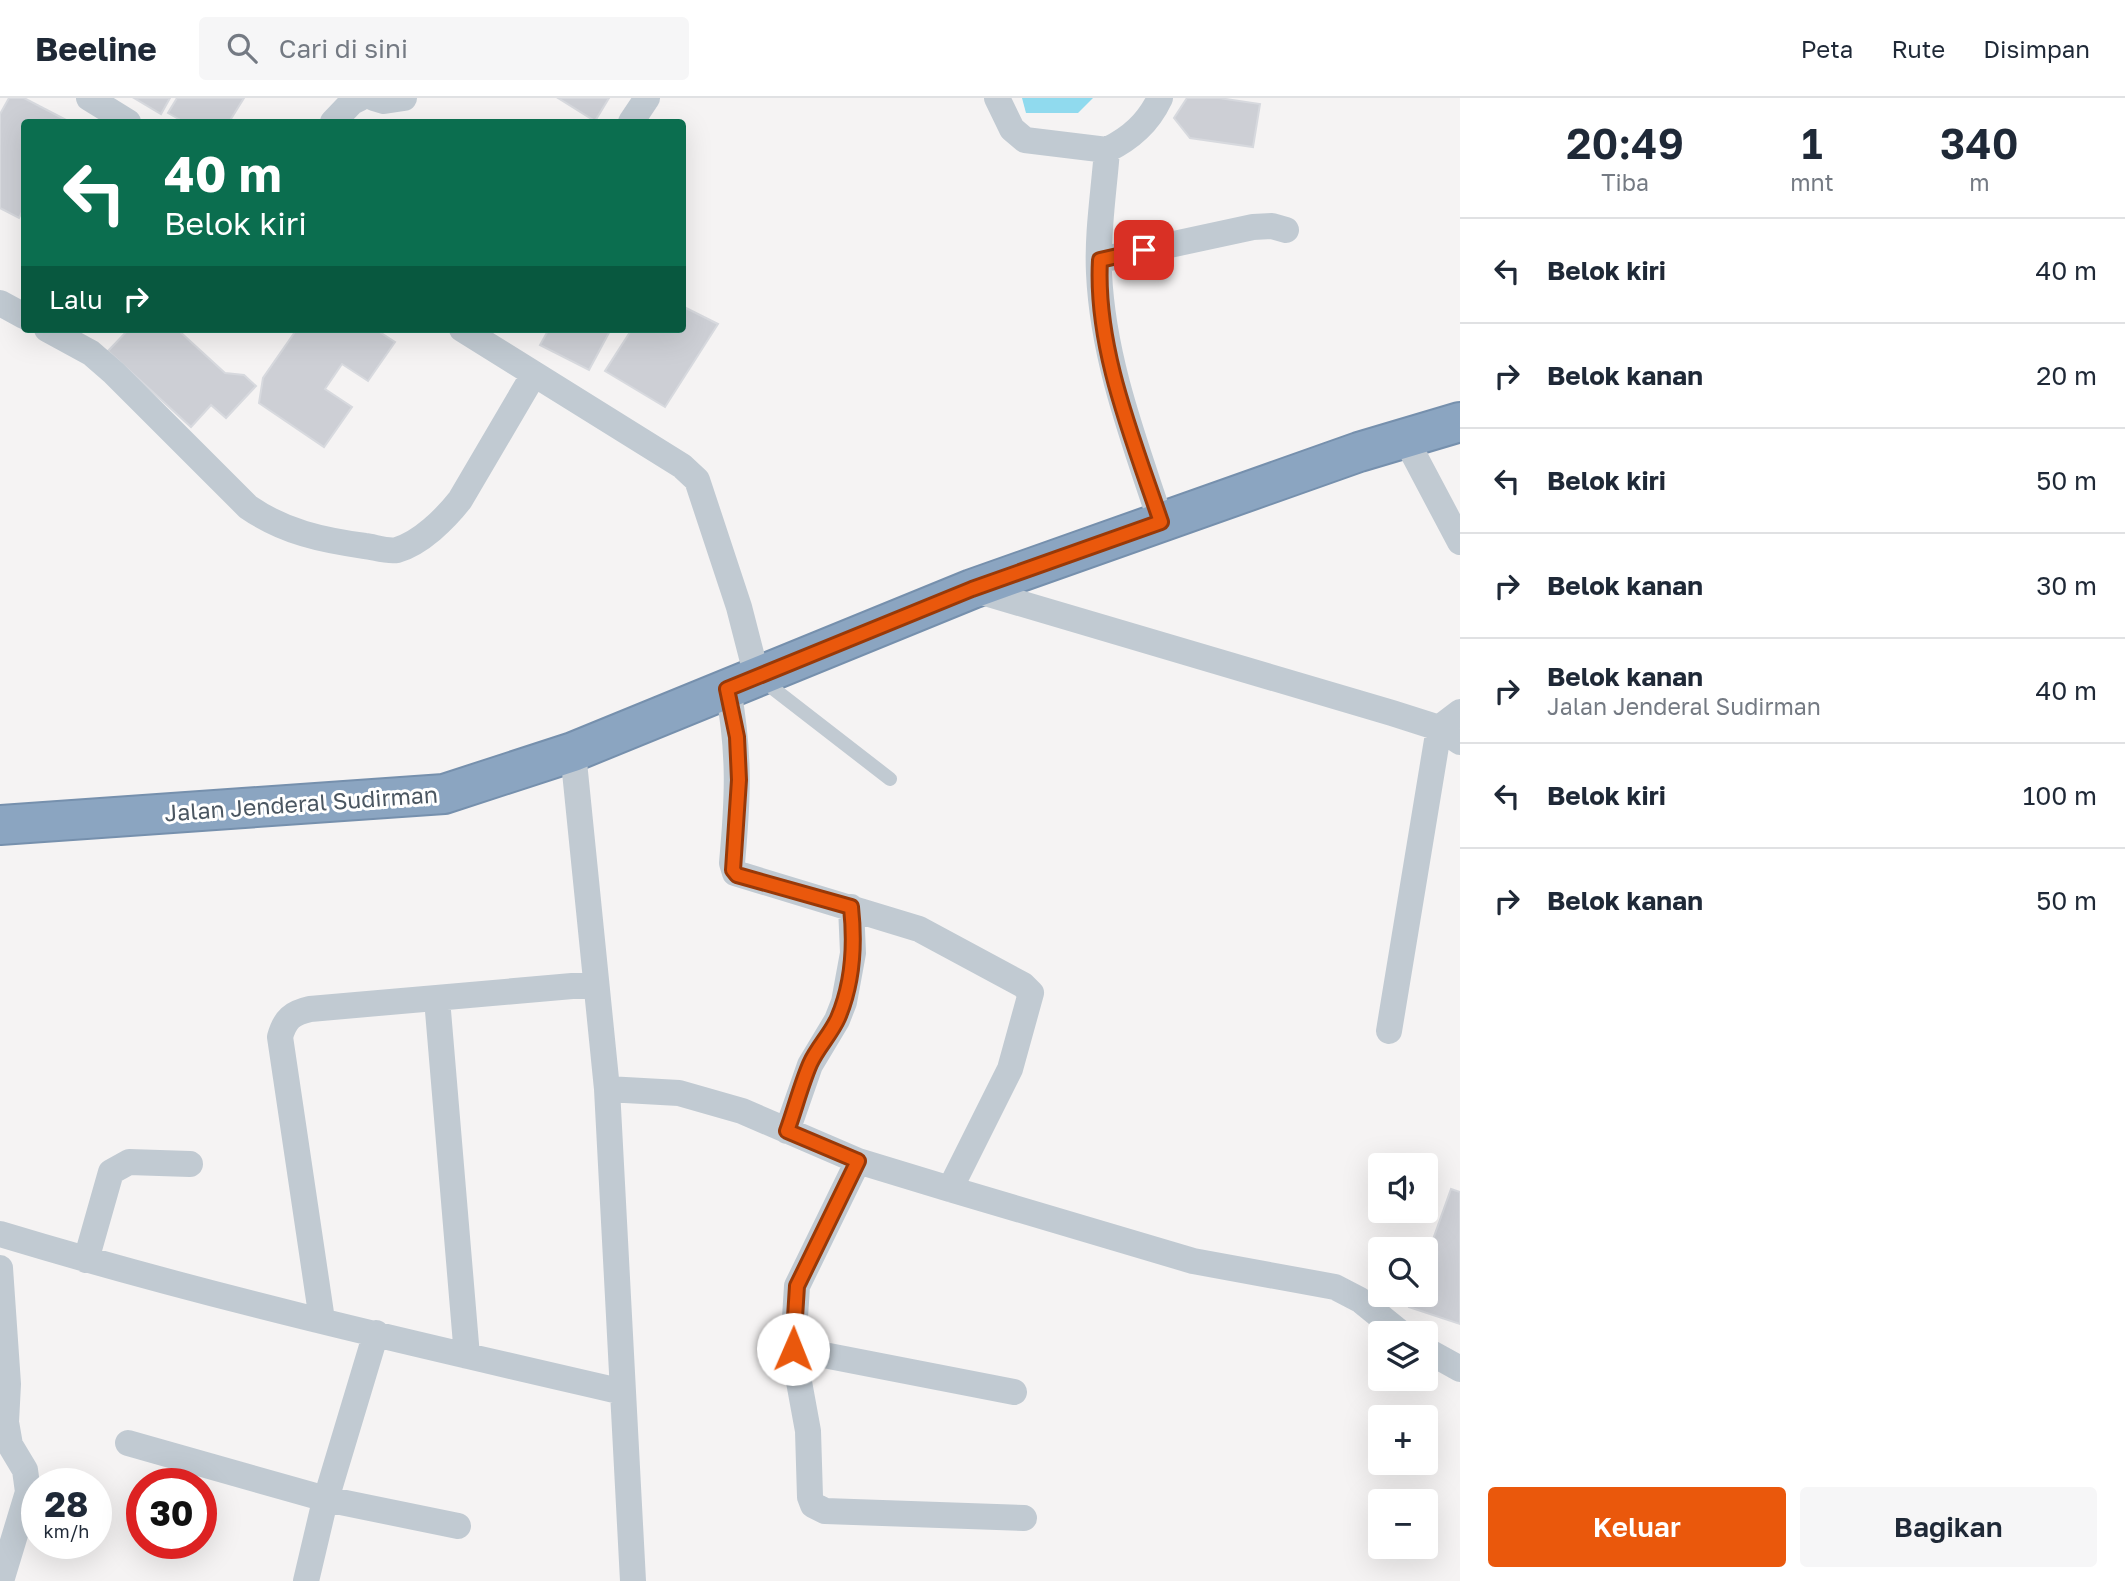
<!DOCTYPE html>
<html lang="id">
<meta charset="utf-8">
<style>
body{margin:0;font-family:"Golos Text",sans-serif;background:#f6f6f7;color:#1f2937;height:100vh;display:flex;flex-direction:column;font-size:26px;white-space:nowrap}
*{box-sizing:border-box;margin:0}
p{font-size:23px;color:#747a83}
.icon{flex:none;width:38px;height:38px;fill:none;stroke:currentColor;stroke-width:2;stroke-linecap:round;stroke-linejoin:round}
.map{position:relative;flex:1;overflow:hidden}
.details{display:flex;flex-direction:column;background:#fff;width:665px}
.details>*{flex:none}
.guide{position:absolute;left:21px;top:21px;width:665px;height:214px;border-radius:7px;box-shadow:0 7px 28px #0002;background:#0b6e4f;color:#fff;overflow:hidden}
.buttons{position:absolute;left:1368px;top:1055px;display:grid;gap:14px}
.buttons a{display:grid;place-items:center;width:70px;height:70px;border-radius:7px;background:#fff;box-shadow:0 7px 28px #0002;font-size:35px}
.speed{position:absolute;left:21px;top:1370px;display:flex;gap:14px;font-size:35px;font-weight:700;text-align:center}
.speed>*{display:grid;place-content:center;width:91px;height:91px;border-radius:50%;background:#fff;box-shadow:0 7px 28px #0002;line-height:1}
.speed small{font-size:18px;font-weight:400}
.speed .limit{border:10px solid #d22;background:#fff;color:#111}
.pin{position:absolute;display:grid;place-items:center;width:60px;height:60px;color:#fff;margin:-30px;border-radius:14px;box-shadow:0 4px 10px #0006}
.me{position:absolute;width:77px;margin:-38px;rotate:1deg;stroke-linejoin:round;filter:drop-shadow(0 0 5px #0008)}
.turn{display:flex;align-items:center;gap:24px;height:147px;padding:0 28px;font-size:32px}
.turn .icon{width:91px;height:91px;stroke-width:2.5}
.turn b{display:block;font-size:49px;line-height:60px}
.then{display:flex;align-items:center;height:66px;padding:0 28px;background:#0003;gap:14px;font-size:26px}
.eta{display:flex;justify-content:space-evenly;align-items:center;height:119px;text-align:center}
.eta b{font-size:42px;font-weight:600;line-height:49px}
.cta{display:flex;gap:14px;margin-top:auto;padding:14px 28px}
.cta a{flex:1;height:80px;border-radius:7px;background:#ea580c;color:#fff;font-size:28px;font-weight:600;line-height:80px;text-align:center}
.cta a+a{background:#f6f6f7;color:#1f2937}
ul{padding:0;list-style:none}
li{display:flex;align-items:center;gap:21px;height:105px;padding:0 28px;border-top:2px solid #e0e1e3}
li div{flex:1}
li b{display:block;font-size:26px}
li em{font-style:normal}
header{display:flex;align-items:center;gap:42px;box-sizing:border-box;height:98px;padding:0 35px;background:#fff;border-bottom:2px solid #e0e1e3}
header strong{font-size:33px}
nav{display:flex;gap:38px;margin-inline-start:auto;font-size:24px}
.search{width:490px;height:63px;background:#f6f6f7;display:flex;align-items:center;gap:18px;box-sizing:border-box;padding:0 24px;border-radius:7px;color:#747a83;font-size:26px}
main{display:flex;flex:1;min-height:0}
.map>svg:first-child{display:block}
</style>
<header>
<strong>Beeline</strong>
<div class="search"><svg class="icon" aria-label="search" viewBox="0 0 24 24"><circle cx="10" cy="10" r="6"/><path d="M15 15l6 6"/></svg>Cari di sini</div>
<nav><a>Peta</a><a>Rute</a><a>Disimpan</a></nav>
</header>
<main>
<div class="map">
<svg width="1460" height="1483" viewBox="0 0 1460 1483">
<rect width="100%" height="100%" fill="#f5f3f3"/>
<path fill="#90daee" d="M1022 0H1093L1078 15H1026Z"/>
<path fill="#cdcfd5" stroke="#d7d9de" stroke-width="2" d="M9 0H24L70 24H24V110L19 120 0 110V16Z
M134 0H170L161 16Z
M177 0H244L229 24H184L168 15Z
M558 0H609L595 23Z
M1187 0H1219L1260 6 1253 49 1190 40 1174 20Z
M682 208 718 226 665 309 605 273 632 231H682Z
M129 231H177L225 275 244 277 256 288 226 320 211 307 191 329 108 253Z
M297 231H375L395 244 368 283 342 266 325 291 352 309 324 349 259 305 263 280Z
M549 231H611L589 272 540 247Z
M1451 1091 1460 1094V1226L1409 1209 1413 1197H1426V1161Z"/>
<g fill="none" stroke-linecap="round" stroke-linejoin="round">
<defs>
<path id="highway" d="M0 727 444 696 573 654 972 491 1359 354 1460 324"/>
</defs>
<use href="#highway" stroke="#7690ad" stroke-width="42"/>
<path stroke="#c1cad2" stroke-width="14" d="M761 581 890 681"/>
<path stroke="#c1cad2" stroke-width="26" d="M89 0 128 24
M374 0 384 3 404 0
M997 0 1012 31 1025 42 1107 52C1104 93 1097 135 1099 175 1103 262 1134 342 1161 424
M333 24 352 4 360 0
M631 24 647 0
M1107 52C1131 40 1148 25 1160 0
M1100 162 1253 129 1272 128 1286 132
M0 205 24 218
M47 231 91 255 114 275 248 409C284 434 322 442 365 448 374 449 388 454 397 452 421 445 445 421 460 402L534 276
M462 231 682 368 697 382 739 509 757 579
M1405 340 1460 444
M972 491 1392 615 1439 630 1460 644
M728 591C740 657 738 699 732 765L735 775 919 831 1023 887 1031 895 1010 971 950 1091
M573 654 607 991 633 1483
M437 901 467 1258
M1389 933 1439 630 1460 614
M607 991 679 995 742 1013 858 1063 950 1091 1193 1163 1335 1189 1360 1202 1402 1236
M787 1033 810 967 837 922 844 904 853 855 851 809
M858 1063 797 1188 793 1251 808 1333 810 1399 813 1407 825 1413 1024 1420
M0 1136C205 1198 414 1246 623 1294
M86 1162 111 1074 129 1064 190 1066
M0 1170 8 1286 6 1324 10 1347 25 1372 28 1394 1 1483
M322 1222 280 939C285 921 292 915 310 911L595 886
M793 1251 1014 1294
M1426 1252 1460 1271
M128 1345 326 1401 458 1428
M306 1483 323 1411 376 1235"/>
<use href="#highway" stroke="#8ba5c1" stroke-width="38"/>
</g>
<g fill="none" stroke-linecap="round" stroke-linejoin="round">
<defs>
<path id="route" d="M793 1251 797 1188 858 1063 787 1033C795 1011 801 987 810 966 817 950 831 936 838 920 853 885 855 846 851 809L737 777 733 772 739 682 737 639 727 591 972 491 1161 424C1133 341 1095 250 1100 162L1144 152"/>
</defs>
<use href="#route" stroke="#983908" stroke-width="18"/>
<use href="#route" stroke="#ea580c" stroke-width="12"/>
</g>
<g text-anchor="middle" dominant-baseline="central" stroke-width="6" stroke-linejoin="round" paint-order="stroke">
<g font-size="23" fill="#4a5661" stroke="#fff">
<text transform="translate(301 705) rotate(-4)">Jalan Jenderal Sudirman</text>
</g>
</g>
</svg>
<div class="buttons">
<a><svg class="icon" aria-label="sound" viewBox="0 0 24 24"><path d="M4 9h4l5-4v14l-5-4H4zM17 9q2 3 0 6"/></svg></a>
<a><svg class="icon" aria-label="search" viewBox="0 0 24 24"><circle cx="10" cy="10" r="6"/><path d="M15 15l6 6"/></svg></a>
<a><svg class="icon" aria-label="layers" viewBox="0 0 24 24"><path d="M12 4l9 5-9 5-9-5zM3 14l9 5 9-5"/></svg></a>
<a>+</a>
<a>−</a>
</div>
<div class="speed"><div>28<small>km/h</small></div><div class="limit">30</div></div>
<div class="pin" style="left:1144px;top:152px;background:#d93025"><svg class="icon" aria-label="arrive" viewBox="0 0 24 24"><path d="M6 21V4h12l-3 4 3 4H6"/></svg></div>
<svg class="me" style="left:793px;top:1251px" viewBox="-20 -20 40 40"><circle r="19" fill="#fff"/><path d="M0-13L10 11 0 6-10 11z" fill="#ea580c"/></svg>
<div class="guide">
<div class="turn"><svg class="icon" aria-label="left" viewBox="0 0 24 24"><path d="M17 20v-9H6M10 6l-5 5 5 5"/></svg><div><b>40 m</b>Belok kiri</div></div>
<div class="then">Lalu<svg class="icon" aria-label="right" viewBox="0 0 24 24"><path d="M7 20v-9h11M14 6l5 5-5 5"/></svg></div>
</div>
</div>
<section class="details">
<div class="eta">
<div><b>20:49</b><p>Tiba</p></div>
<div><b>1</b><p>mnt</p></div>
<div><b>340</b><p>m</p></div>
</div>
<ul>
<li><svg class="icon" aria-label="left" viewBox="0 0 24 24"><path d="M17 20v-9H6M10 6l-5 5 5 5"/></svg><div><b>Belok kiri</b></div><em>40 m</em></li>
<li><svg class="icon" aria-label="right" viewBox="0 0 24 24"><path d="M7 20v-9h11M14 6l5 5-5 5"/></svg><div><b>Belok kanan</b></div><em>20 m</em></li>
<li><svg class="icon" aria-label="left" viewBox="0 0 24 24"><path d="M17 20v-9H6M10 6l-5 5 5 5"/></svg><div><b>Belok kiri</b></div><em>50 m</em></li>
<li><svg class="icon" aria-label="right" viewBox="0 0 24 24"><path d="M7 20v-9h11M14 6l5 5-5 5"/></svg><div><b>Belok kanan</b></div><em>30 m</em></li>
<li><svg class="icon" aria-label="right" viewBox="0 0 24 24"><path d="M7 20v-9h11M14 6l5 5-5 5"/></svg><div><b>Belok kanan</b><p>Jalan Jenderal Sudirman</p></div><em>40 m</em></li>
<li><svg class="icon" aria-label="left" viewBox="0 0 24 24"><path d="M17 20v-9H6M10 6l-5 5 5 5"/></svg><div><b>Belok kiri</b></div><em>100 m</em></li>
<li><svg class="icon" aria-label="right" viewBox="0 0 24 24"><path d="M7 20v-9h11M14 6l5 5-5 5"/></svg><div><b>Belok kanan</b></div><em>50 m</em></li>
</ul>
<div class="cta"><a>Keluar</a><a>Bagikan</a></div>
</section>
</main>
